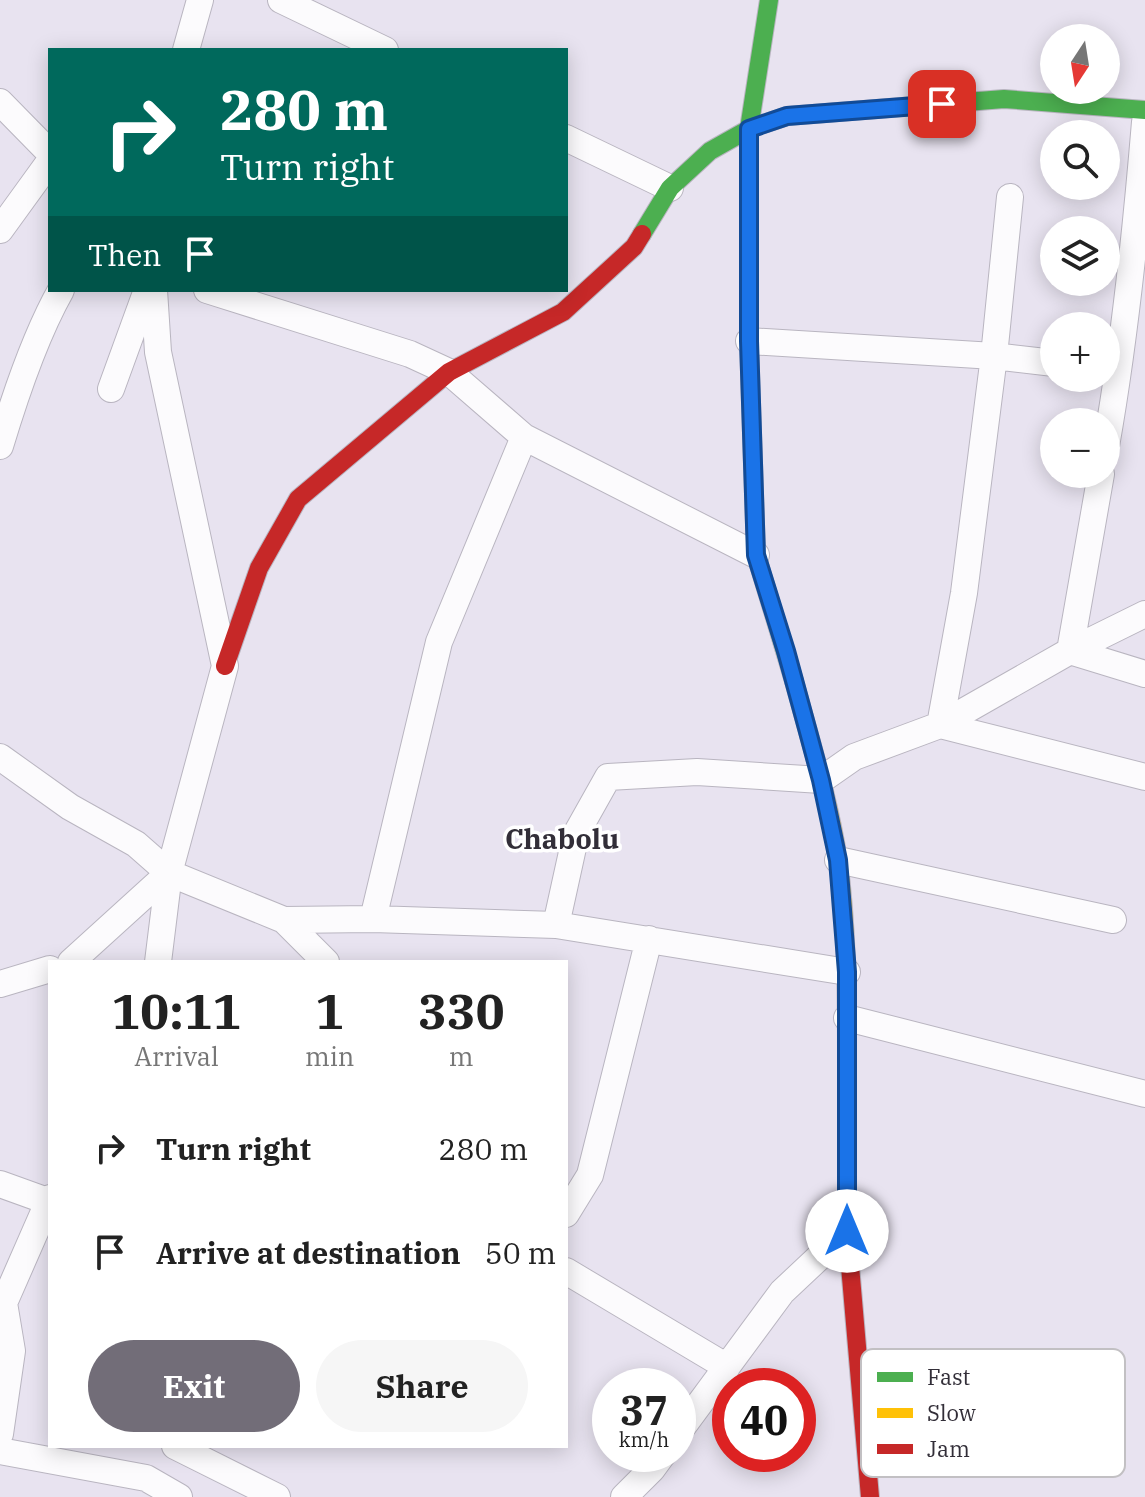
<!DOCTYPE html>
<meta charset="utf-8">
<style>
body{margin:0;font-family:"IBM Plex Serif",serif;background:#f6f6f6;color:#222;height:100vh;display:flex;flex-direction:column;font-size:30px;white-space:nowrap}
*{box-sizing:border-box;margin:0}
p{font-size:26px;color:#767676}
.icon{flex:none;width:44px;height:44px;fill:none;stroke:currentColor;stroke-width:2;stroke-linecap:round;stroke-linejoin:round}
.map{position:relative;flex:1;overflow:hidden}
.drawer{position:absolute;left:48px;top:960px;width:520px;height:488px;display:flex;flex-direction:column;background:#fff;border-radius:0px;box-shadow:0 4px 20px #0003}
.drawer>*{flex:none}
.banner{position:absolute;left:48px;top:48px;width:520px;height:244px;border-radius:0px;box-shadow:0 4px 20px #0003;background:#00695c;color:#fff;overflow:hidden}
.needle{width:52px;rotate:192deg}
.buttons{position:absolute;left:1040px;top:24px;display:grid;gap:16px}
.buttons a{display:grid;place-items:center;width:80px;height:80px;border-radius:50%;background:#fff;box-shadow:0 4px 20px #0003;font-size:40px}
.speed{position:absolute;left:592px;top:1368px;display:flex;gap:16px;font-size:40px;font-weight:700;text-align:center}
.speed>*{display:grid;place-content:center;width:104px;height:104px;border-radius:50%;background:#fff;box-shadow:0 4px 20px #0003;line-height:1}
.speed small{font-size:20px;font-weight:400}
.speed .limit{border:12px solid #d22;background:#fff;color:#111}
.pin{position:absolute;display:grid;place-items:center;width:68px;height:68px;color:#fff;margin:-34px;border-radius:16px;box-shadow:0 4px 12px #0006}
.me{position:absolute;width:88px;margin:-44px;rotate:0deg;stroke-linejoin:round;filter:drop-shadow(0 0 6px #0008)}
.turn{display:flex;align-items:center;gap:28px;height:168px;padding:0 40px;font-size:36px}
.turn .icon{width:104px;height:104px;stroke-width:2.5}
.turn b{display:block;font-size:56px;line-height:68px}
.then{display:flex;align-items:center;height:76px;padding:0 40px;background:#0003;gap:16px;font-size:30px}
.eta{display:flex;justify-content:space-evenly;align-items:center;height:136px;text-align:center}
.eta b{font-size:48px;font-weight:800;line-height:56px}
.cta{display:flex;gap:16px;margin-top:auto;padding:16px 40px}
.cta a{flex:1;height:92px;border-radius:48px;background:#726d78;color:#fff;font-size:32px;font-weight:800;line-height:92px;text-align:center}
.cta a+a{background:#f6f6f6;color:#222}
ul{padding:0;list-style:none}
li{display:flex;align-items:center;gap:24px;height:104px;padding:0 40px}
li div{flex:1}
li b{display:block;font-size:30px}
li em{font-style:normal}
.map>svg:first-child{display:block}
</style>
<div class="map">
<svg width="1145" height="1497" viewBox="0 0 1145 1497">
<rect width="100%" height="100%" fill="#e8e3f0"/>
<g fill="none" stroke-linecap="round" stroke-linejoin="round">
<defs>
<path id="street" d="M281 0 385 50
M186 50 200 0
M0 102 50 153
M566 138 670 188
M1010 197 994 356 964 593 940 725 1145 777
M0 230 50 161
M154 290 158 352 225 666 169 873 158 962
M207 290 410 354 449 372 524 437 756 555
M749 341 994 356 1054 363
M111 389 147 290
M0 446C15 396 35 336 61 290
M1106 446C1125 339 1136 231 1145 122
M1101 474 1070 651 1145 674
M0 757 70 807 136 844 169 873 284 920 373 919 556 925 847 972
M838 860 1113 920
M373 919 439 642 524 437
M284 920 326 962
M556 925 576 834 608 777 697 772 821 780 854 757 940 725 1070 651 1145 614
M71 962 169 873
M0 984 50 969
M847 1018 1145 1094
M0 1184 50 1202
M566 1214 590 1175 649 939
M566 1271 727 1367
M678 1433 782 1292 847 1231
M0 1434 12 1351 4 1303 50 1198
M175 1446 277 1497
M0 1451 146 1478 179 1497
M624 1497 652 1469 663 1454"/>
<path id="fast" d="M769 0 749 129V341L756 555 794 681
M642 234 670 188 710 151 749 129 787 116 1004 99 1145 110"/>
<path id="slow" d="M794 681C810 740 829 800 838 860 847 927 847 996 847 1063"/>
<path id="jam" d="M225 666 259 568 298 499 449 372 563 312 634 247 642 234
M847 1063V1231L870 1497"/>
</defs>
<use href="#street" stroke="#b9b5c0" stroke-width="28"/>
<use href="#fast" stroke="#b9b5c0" stroke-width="20"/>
<use href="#slow" stroke="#b9b5c0" stroke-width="20"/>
<use href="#jam" stroke="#b9b5c0" stroke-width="20"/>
<use href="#street" stroke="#fcfbfd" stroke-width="26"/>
<use href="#fast" stroke="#4caf50" stroke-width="18"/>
<use href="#slow" stroke="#ffc107" stroke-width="18"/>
<use href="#jam" stroke="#c62828" stroke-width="18"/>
</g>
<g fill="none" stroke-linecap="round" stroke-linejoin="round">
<defs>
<path id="route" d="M847 1231V972L838 860 821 780 807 728 786 651 756 555 749 341V129L787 116 942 104"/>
</defs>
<use href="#route" stroke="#114b97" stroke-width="20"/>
<use href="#route" stroke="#1a73e8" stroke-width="14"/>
</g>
<g text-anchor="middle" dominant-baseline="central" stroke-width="7" stroke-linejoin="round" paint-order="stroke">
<g font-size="28" font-weight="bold" fill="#322e38" stroke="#fff">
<text x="562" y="838">Chabolu</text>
</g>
</g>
<rect x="861" y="1349" width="264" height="128" rx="12" fill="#fff" stroke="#c2c0c3" stroke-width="2"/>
<rect x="877" y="1372" width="36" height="10" fill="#4caf50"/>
<rect x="877" y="1408" width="36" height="10" fill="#ffc107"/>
<rect x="877" y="1444" width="36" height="10" fill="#c62828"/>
<g font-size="22" fill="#322e38">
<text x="927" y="1385">Fast</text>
<text x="927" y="1421">Slow</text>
<text x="927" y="1457">Jam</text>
</g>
</svg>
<div class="buttons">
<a><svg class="needle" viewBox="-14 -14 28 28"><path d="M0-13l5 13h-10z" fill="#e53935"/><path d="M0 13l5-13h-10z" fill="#767676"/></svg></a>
<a><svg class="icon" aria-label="search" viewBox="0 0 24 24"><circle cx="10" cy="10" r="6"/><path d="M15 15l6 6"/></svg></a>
<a><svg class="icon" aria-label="layers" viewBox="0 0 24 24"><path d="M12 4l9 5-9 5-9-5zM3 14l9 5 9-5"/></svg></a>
<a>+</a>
<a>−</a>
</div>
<div class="speed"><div>37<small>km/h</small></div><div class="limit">40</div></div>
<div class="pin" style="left:942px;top:104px;background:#d93025"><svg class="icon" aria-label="arrive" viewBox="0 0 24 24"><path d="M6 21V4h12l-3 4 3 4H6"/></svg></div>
<svg class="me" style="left:847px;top:1231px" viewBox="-20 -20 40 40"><circle r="19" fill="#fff"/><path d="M0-13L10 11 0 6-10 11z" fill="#1a73e8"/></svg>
<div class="banner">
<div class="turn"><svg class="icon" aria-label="right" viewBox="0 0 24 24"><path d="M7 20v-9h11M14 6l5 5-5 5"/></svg><div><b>280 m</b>Turn right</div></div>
<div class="then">Then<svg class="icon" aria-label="arrive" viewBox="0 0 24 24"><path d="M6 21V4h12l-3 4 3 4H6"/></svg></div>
</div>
<section class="drawer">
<div class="eta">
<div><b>10:11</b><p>Arrival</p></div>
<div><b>1</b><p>min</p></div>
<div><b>330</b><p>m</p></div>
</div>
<ul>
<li><svg class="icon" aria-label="right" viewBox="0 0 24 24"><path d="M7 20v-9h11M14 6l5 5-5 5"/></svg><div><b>Turn right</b></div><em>280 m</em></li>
<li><svg class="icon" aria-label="arrive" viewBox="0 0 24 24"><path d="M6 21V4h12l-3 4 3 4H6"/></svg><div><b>Arrive at destination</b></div><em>50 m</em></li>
</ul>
<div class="cta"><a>Exit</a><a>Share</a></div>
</section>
</div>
